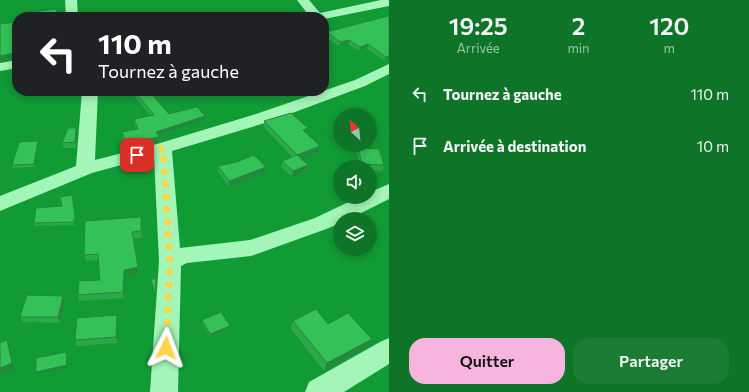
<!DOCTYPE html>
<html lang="fr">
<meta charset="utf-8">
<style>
body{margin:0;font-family:Commissioner,sans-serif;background:#1b7c34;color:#f1f3f6;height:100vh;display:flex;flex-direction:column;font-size:15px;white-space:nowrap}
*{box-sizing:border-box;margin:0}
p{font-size:13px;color:#9ac3a8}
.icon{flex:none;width:22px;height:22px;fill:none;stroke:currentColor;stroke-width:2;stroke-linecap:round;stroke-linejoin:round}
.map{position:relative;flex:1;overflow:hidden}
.panel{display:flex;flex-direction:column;background:#0d7428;width:360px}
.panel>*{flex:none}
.top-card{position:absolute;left:12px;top:12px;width:317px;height:84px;border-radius:16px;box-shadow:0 2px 10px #0003;background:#202124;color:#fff;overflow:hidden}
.needle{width:26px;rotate:333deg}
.tools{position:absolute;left:333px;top:108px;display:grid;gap:8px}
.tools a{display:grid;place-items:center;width:44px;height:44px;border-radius:50%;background:#0d7428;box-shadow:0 2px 10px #0003;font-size:20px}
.pin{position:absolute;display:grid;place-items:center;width:34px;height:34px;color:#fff;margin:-17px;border-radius:8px;box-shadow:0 2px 6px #0006}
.me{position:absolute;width:44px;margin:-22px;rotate:3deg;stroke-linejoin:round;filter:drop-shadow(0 0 3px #0008)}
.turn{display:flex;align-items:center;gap:14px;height:84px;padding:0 20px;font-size:18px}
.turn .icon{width:52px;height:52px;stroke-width:2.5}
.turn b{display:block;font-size:28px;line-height:34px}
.eta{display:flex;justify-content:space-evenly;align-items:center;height:68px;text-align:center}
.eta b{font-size:24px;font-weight:600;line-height:28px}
.action{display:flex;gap:8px;margin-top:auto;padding:8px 20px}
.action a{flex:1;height:46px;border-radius:16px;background:#f7b4de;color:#111;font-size:16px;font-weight:600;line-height:46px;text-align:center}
.action a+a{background:#1b7c34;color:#f1f3f6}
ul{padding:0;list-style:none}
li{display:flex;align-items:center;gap:12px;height:52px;padding:0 20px}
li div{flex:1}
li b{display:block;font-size:15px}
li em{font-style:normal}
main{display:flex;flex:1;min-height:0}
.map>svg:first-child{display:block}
</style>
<main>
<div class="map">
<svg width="389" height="392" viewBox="0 0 389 392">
<rect width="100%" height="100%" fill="#119b35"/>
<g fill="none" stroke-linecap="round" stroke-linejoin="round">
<path fill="#a4f5b8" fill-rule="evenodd" d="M65 0H77L78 17H66Z
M297 0H309L320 13 381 0H389V6L324 19V17H310Z
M17 60V68L0 71V63Z
M389 64V74L365 86 268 122 172 151 180 248 250 240 315 218 359 197H370V192L389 184V199L349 219H340V223L329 228 251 256 187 263 181 266 178 392H150L159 261 154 156 92 173 0 211V196L76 166 82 91H98L95 160 157 144 256 114 355 80Z
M389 338V364L344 392H305L309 382 380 342Z"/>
</g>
<path fill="#2da74c" d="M389 16V60L385 61 367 49 359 51 348 44 339 46 326 37 327 32Z
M134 91 169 114 205 116V120L158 136 159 142 126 148 122 136V132L137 129 134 124V119L151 116 134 96Z
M264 121 308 128 307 134 320 146 319 152 301 159 308 165 307 171 292 177 281 167 282 161 292 157 264 127Z
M76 128 77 134 76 148H64L62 143Z
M39 144 35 167 13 168 12 165Z
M358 148 384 165 382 171 370 170V167H360L357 154Z
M218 166 265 174 229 187 218 172Z
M76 219 75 225 35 226 34 223Z
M141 223 142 238H133L139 273 125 276 124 298 79 301 78 295 100 280 98 260 86 261 84 255Z
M63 296 65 302 60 323 23 322 20 317Z
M202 320 230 326 229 329 210 337 202 323Z
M118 321V343L77 346 75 340Z
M293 321 328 324 372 339 368 347 324 371 291 329Z"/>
<path fill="#24883e" d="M349 40 348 44 339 46 340 42Z
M368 44 367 49 359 51 360 47Z
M15 53 17 59 0 62V56Z
M389 56V60L385 61 386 57Z
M205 116V120L157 136 156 132Z
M76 128 77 134 76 148 75 142Z
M308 128 307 134 303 130Z
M159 137V142L126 148V143Z
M38 141 39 144 35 167 34 164Z
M320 146 319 152 296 161 297 155Z
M308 165 307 171 292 177 293 171Z
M266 167 265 174 229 187V181Z
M72 195 76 219 75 225 74 222Z
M138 267 139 273 125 276 124 298 123 292 124 270Z
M63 296 65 302 60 323 58 317Z
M117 315 118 321V343L116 337Z
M230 326 229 329 210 337V334Z
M372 339 368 347 324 371 327 363Z
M7 340 10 346 14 369 0 374V368Z
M66 352 67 355 68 368 38 374 36 372Z"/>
<path fill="#34c258" stroke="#24883e" d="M56 9 59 17H19V16L25 15V13Z
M388 16H389V56L386 57 368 44 360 47 349 40 340 42 327 32Z
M17 22V55L15 53 0 56V24Z
M134 91H149L169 114 197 107 205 116 156 132 159 137 126 143 122 132 138 129 134 119 154 115Z
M291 113 308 128 303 130 320 146 297 155 264 121Z
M68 128H76L75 142 62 143Z
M38 141 34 164 12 165 19 142Z
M358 148 379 149 384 165 362 164Z
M254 155 266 167 229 181 218 166 237 162Z
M297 155 308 165 293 171 282 161Z
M72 195 75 216 74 222 34 223 36 208 62 206 60 197Z
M141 217V231L132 232 138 267 124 270 123 292 78 295 79 281 100 280 98 254 84 255 85 221Z
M151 279H156L155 295Z
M27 295 63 296 58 317H20Z
M316 309 328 324 348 313 372 339 327 363 293 321Z
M221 312 230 326 210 334 202 320Z
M117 315 116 337 75 340 77 318Z
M7 340 12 363 0 368V343Z
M66 352 67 365 36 372V358Z"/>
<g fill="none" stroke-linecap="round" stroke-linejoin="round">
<path stroke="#ffd54a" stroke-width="7" stroke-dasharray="0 12.6" d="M137 155 163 148 170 261 166 348"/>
</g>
</svg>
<div class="tools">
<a><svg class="needle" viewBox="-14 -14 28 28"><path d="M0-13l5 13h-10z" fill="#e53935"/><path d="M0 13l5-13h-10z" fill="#9ac3a8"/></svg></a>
<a><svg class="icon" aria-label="sound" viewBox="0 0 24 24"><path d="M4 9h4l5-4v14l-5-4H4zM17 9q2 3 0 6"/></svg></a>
<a><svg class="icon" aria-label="layers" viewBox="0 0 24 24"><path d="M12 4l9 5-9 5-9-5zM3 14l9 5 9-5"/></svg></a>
</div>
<div class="pin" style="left:137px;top:155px;background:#d93025"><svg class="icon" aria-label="arrive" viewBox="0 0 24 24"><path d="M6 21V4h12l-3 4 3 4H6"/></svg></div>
<svg class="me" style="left:166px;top:348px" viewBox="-20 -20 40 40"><path d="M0-17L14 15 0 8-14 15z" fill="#ffd54a" stroke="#fff" stroke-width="4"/></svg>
<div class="top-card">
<div class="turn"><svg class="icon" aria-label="left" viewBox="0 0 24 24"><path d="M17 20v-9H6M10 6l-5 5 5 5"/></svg><div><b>110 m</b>Tournez à gauche</div></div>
</div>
</div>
<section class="panel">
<div class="eta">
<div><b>19:25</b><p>Arrivée</p></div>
<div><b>2</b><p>min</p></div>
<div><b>120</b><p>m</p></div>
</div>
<ul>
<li><svg class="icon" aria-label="left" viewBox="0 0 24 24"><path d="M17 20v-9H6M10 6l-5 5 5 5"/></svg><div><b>Tournez à gauche</b></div><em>110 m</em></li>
<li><svg class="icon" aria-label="arrive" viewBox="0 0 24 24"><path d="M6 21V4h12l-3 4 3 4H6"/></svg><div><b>Arrivée à destination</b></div><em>10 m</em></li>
</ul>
<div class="action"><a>Quitter</a><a>Partager</a></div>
</section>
</main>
